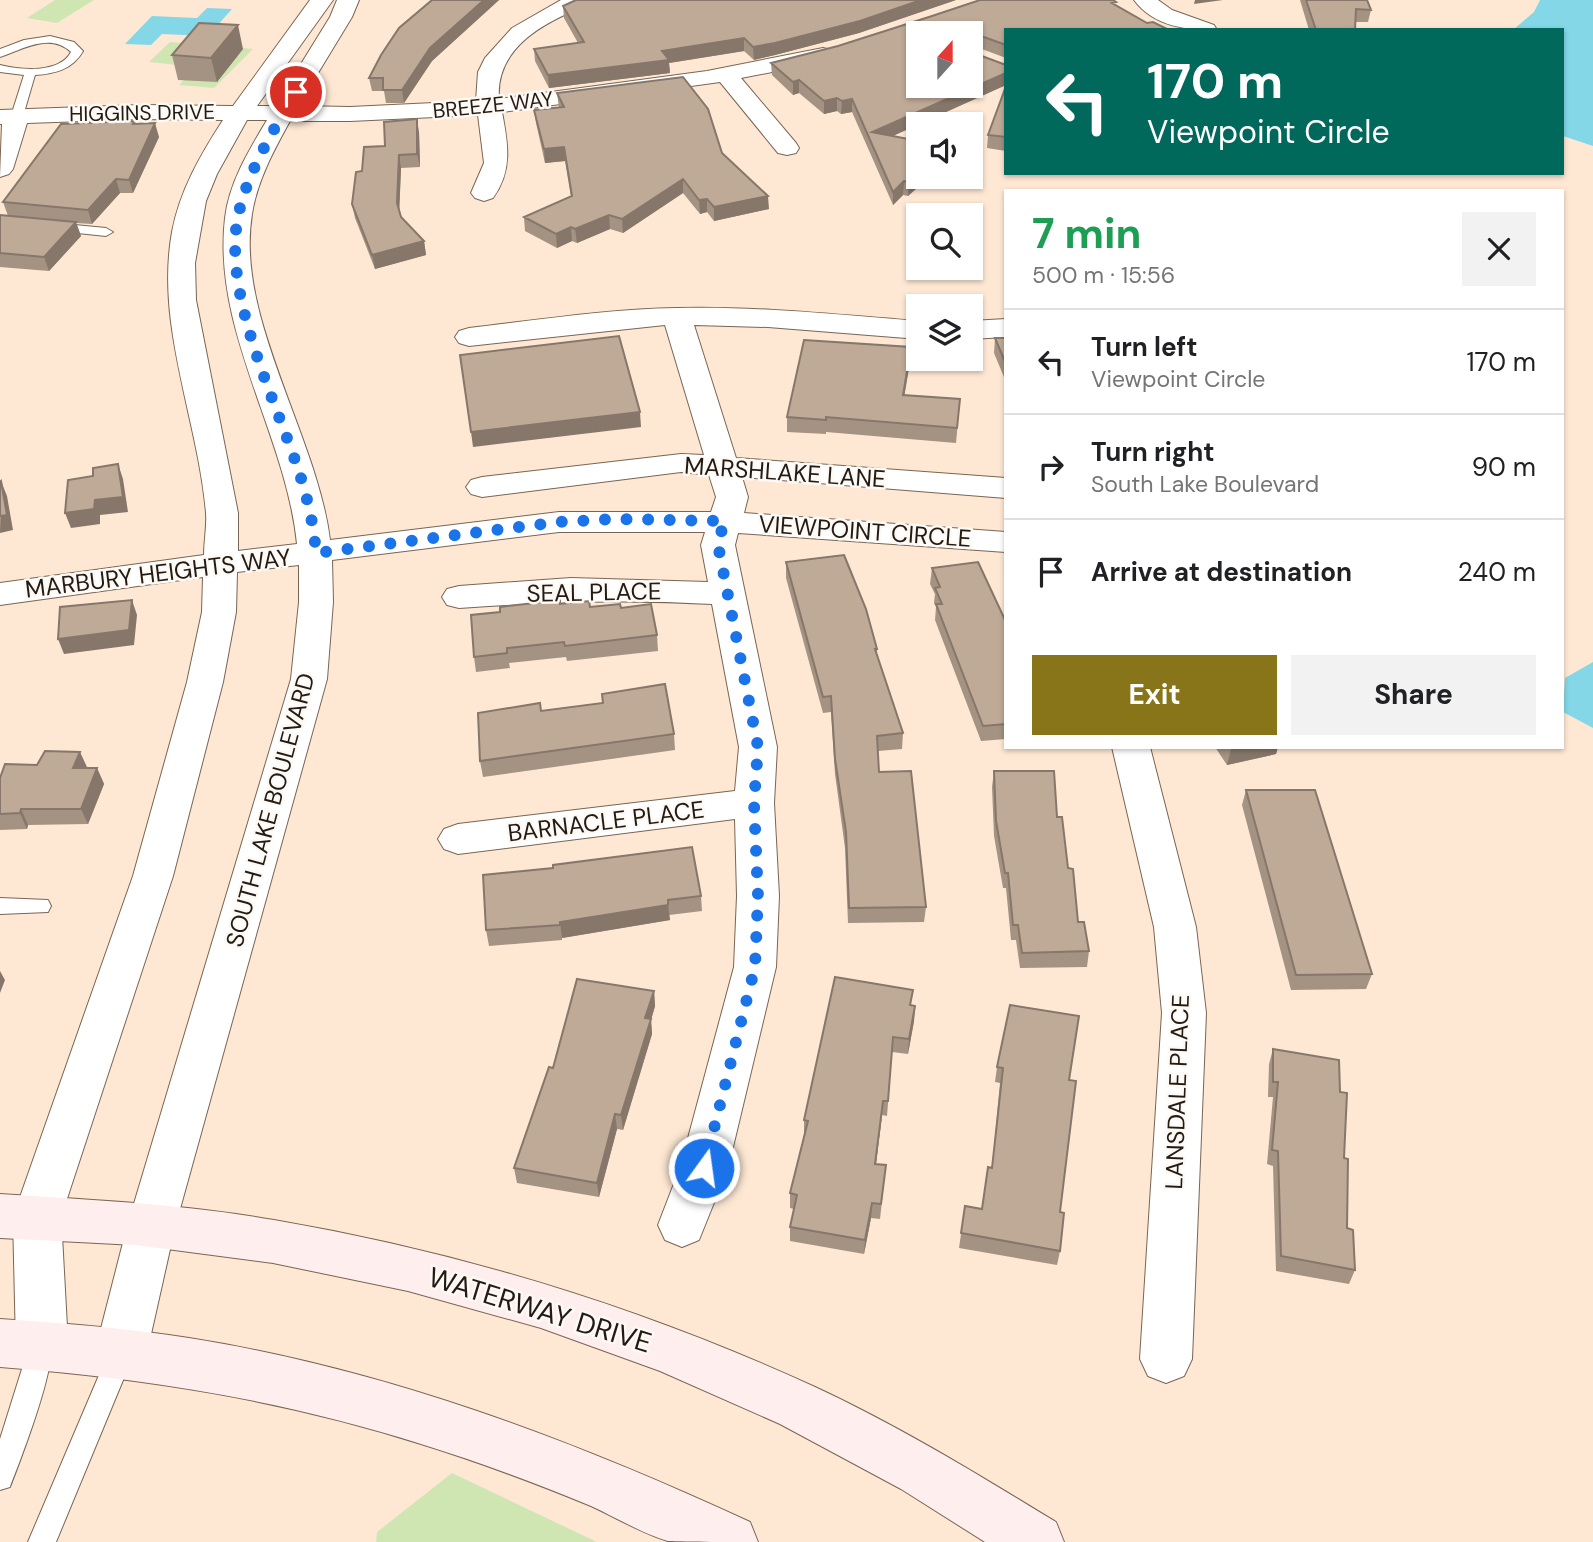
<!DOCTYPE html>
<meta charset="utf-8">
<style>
body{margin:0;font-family:"DM Sans",sans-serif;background:#f2f2f2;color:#202124;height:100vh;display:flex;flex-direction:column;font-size:26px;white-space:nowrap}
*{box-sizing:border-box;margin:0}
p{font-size:23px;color:#757577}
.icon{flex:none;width:38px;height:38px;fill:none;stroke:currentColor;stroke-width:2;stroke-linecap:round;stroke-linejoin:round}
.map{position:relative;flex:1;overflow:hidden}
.side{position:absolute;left:1004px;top:189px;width:560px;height:560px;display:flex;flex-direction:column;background:#fff;border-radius:0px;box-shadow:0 2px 5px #0004}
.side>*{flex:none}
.banner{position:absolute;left:1004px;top:28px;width:560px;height:147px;border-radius:0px;box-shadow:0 2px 5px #0004;background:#00695c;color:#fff;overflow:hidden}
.needle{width:46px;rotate:21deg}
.controls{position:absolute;left:906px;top:21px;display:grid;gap:14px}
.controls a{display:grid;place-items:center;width:77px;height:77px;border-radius:0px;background:#fff;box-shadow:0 2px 5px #0004;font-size:35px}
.pin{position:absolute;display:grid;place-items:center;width:60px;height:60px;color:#fff;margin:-30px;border:4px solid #fff;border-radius:50%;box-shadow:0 2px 7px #0007}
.me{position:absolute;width:77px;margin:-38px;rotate:14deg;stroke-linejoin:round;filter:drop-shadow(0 0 5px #0008)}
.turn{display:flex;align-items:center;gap:24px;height:147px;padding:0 28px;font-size:32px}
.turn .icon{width:91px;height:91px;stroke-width:2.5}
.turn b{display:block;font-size:49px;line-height:60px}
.round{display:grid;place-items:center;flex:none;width:74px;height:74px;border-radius:0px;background:#f2f2f2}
.summary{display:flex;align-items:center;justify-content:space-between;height:119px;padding:0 28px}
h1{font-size:42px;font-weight:700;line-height:52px;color:#1e9e55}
.button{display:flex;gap:14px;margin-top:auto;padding:14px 28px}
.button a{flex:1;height:80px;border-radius:0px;background:#887519;color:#fff;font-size:28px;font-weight:700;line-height:80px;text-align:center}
.button a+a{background:#f2f2f2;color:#202124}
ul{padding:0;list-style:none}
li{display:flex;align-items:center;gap:21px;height:105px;padding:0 28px;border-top:2px solid #e0e0e0}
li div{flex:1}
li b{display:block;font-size:26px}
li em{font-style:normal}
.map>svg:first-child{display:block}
</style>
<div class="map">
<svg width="1593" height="1542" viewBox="0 0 1593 1542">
<rect width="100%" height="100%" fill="#fee8d4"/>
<path fill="#cfe6b3" d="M55 0H94L57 23 27 18Z
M170 42 253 49 214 88 179 85 197 67 149 62Z
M452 1473 597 1542H376L377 1532Z"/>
<path fill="#84d7e6" d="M1540 0H1593V146L1563 136V30H1513L1534 12Z
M207 8 232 9 208 36 162 34 151 45 125 44 152 16 197 18Z
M1593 662V728L1563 712 1565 678Z"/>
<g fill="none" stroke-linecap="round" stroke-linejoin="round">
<defs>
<path id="lane" d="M50 36 74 42 83 51C73 69 55 74 35 75L23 116 13 119 11 116 24 75 0 72V65C21 70 59 74 71 52 49 32 22 50 0 57V49L24 40Z
M54 223 106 228 113 232 106 236 49 230V224Z
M0 898 48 900 51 906 48 912 0 914Z
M41 1334 50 1337C60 1359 20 1461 10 1487L0 1490V1439L32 1337Z
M120 1344 129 1347 133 1356 56 1542H28L111 1347Z"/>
<path id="street" d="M310 0H333L257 106H275L330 17 337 0H359L352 17 298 106 350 107 476 101 478 72 485 58 512 28 561 0H591L588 5C546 21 495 47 499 99L707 71 823 48 831 50 834 55 831 60 823 62 741 78 796 143 799 148 796 153 787 155 778 153 720 82 502 112C508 144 513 170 493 198L484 201 475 198 471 193 484 163 478 115 350 121H290C274 150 257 181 252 214 235 318 317 435 330 540L559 512H711L716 497 709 475 681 472 482 497 471 494 466 487 471 480 482 477 681 454 704 455 665 325 469 346 459 343 455 337 459 331 469 328C538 320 608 309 677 308 758 306 839 315 919 321V339L768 327 694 325 736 458 1006 478V498L742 477 748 497 744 513 1006 532V552L738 533 735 545 777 747 774 803 779 896 776 967 728 1168 699 1240 682 1247 665 1240 658 1225 680 1168 734 967 737 896 735 819 458 854 444 849 438 839 444 829 458 824 735 791 739 747 712 604C625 599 546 602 459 608L447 605 442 597 447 589 459 586 571 578 708 582 701 545 705 532H559L332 560 333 602 327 679 175 1227 147 1352 139 1369 121 1376 103 1369 95 1352 127 1227 291 679 299 602V565L237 572 236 612 223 682 173 876 61 1217 68 1345 60 1362 42 1369 24 1362 16 1345 13 1217 133 876 187 682 202 612 203 577 0 605V583L204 555C204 541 207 527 206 513 198 419 155 326 172 232 180 190 201 154 223 120L141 119 27 123 13 169 9 174 0 177 2 124H0V110L141 105 233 106ZM247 120H267C249 150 229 183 225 218 212 331 286 434 297 544L238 551V513L196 300 195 263 206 201 217 174Z
M1134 0H1158L1172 10 1214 25 1217 30C1187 30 1154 27 1134 0Z
M1006 319V337L971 339V321Z
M1112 747H1150L1196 927 1206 1013 1192 1359 1184 1376 1166 1383 1148 1376 1140 1359 1162 1013 1154 927Z"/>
<path id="secondary" d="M0 1194C92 1200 184 1204 274 1220 461 1252 643 1308 815 1387 899 1426 977 1474 1056 1522L1064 1542H985L901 1489 780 1424 660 1371 541 1328 408 1291 273 1263 136 1245 0 1238Z
M0 1319C63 1323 126 1328 189 1338 385 1369 570 1439 750 1522L758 1542C737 1542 685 1542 668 1541 643 1534 615 1517 591 1506 535 1483 479 1462 421 1444 283 1400 144 1378 0 1367Z"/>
</defs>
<use href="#lane" stroke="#796553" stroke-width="2"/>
<use href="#street" stroke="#796553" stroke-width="2"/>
<use href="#secondary" stroke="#796553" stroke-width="2"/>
<use href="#lane" fill="#fff" fill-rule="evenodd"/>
<use href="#street" fill="#fff" fill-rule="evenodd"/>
<use href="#secondary" fill="#feeeee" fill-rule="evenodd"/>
</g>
<path fill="#a49282" d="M440 0H499L432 61 404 103H386L384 91H372L369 78Z
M576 0H956L859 33 775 55 754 60 744 51 669 63 670 73 549 88 535 61 534 49 578 43 564 18 563 6Z
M1300 0H1367L1371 10 1368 22H1356L1355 30H1309Z
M932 16 1006 30V58L971 45V33H919L1006 85 892 136 926 180 908 196 903 195 893 205 852 112 841 114 837 111 824 114 799 93 793 95 772 75 771 63 838 46Z
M243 49 217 82 178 80 172 55Z
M1006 86V151L987 148 988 135Z
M557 93 722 153 769 209 714 221 707 212 700 214 683 193 623 233 610 229 577 243 572 241 557 248 525 231 524 217 571 197 565 161 545 163 536 123 534 110 559 108Z
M135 121 136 124 159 137 133 193H120L92 224 76 223 81 236 49 271 0 267V215L8 216 3 202Z
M419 132 420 167 401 168 399 212 401 217 424 241 426 255 375 269 355 218 352 204 385 146Z
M995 338H1006V382L994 353Z
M911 347 910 362 904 396 960 399 956 443 826 432V434L787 432V417Z
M786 562 877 649V655L903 733 902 749 878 751 879 772 926 907 924 922 848 923 845 848 835 774 831 712 823 713 786 578Z
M932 568 1006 622V739L981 741 935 620 936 607 934 603 935 594 930 584Z
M560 604 590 607 621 608 657 635 658 651 567 661 566 657 509 663 510 668 476 672 474 657 500 612Z
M541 711 674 734 675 750 483 777 480 761Z
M1215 747H1278L1276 754 1227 765Z
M87 767 97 768 104 784 88 824 28 825 27 829 0 830V778Z
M994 771 1057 817 1068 868 1078 922 1089 951 1087 967 1020 968 1016 940H1011L1006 888H1003L994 836 992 787Z
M1246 790 1372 974 1366 989 1291 990 1242 805Z
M483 875 701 896 702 911 669 915 670 920 562 938V940L489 946 486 930Z
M654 991 655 1006 651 1020 652 1034 623 1130 617 1129 599 1197 517 1183 514 1168Z
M912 1005 915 1006 914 1021 908 1054 892 1052 887 1116 882 1115 876 1164 886 1165 880 1219 871 1218 864 1254 790 1241V1227L794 1209 790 1208V1193L804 1135V1120Z
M1273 1049 1344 1158 1347 1228 1355 1270 1349 1284 1276 1271 1273 1166 1267 1164 1273 1097H1268L1269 1064Z
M997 1067 1069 1080 1060 1212V1251L1057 1265 959 1248 965 1206 982 1209 992 1168 1000 1083 995 1082Z"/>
<path fill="#86776a" d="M484 0H499L432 61 404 103 402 90 430 48Z
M921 0H956L859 33 775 55 754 60 753 47Z
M1195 0H1223L1194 4Z
M238 25 243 49 217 82 211 58Z
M744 38V51L669 63 670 73 549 88 548 75 662 51Z
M1006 73V85L873 145 872 132Z
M799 80V93L793 95V82Z
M837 98V111L824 114V101Z
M852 99V112L841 114 842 101Z
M417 119 419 132 420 167 417 154Z
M155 123 159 137 133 193 129 180Z
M564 147 565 161 545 163 544 149Z
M399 155 401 168 399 217 397 203Z
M919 174V177H927L926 180 908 196 909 183Z
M116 179 120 193 92 224 88 210Z
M683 179V193L623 233 622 219Z
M904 181 903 195 893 205V192Z
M768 196 769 209 714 221V207Z
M707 199V212L700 214 699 200Z
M609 215 610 229 577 243 575 229Z
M76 222 81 236 49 271 44 257Z
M571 227 572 241 557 248 556 234Z
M424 241 426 255 375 269 372 255Z
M911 347 910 362 902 410 903 395Z
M640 412 641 427 473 447 471 432Z
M118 464 123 479 128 512 100 515V524L71 528 65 513 95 500Z
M1 481 7 496 13 530 0 533Z
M132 600 137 615 134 645 64 654 58 639Z
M1241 747H1278L1276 754 1227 765 1231 749Z
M80 752 87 767 79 783 73 768Z
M97 768 104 784 88 824 81 809Z
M21 809 28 825 27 829 20 813Z
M668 905 670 920 562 938 560 922Z
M0 971 5 980 0 993Z
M654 991 655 1006 651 1020 652 1034 623 1130 621 1115 645 1018Z
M915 1006 914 1021 908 1054 909 1039Z
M883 1101 882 1115 874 1179 875 1164Z
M615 1114 617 1129 599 1197 597 1183Z
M872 1203 871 1218 864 1254 865 1240Z"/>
<path fill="#bfaa97" stroke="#86776a" stroke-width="2" d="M432 0H484L430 48 402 90H383V78H369L381 55 399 28Z
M576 0H921L860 21 775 43 753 47 744 38 662 51 669 60 548 75 534 49 584 42 563 6Z
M980 0H1113L1116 2 1112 3 1147 23 1153 22 1169 30H1006V45L970 32V33H919V86H971V52L1006 65V73L872 132 919 141V174L909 183 904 181 893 192 852 99 842 101 837 98 824 101 799 80 793 82 771 63 838 46 932 16Z
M1306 0H1367L1371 10 1356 9 1355 30H1316Z
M199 23 238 25 211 58 172 55Z
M683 77 708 109 722 153 768 196 714 207 707 199 699 200 683 179 622 219 609 215 575 229 571 227 556 234 524 217 572 196 564 147 544 149 534 110 564 107 557 93Z
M1006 86V137L988 135Z
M417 119V154L399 155 397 203 401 217 424 241 372 255 352 204 356 172 362 171 364 147 385 146 384 122Z
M135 121 133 124 155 123 129 180 116 179 88 210 3 202 61 124Z
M0 215 76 222 44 257 0 253Z
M619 336 640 412 471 432 460 355Z
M995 338H1006V364Z
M804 340 911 347 903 395 960 399 957 428 826 417V420L787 417Z
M118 464 123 497 95 500 94 509 65 513 68 480 93 476V468Z
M1 481 7 515 0 516V482Z
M844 555 866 609 877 649H875L903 733 877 736 879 772 911 771 926 907 849 908 846 832 835 759 831 696 823 697 786 562Z
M978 562 1006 622V724L983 726 936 604H942L935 588 940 587 932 568Z
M132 600 129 630 58 639 60 607Z
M560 600V604L589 601 590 607 620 604 621 608 651 604 657 635 565 646 564 642 507 648V653L474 657 471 615 500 612V607Z
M665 684 674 734 480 761 478 713 540 703 541 711 603 703 602 694Z
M45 751 80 752 73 768H97L81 809H21L20 813 0 814V778L5 764 37 765Z
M994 771H1054L1057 817H1062L1068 868 1073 869 1078 922H1084L1089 951 1022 953 1018 925H1013L1008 873H1005L996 821Z
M1246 790H1315L1372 974 1296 975Z
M692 847 701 896 668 900V905L560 922V925L486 930 483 875 553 868V865Z
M835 977 913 990 910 1005 915 1006 909 1039 893 1037 888 1101H883L875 1164 886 1165 881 1204 872 1203 865 1240 790 1227 797 1195 790 1193 808 1121 804 1120Z
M577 979 654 991 645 1018 651 1019 621 1115 615 1114 597 1183 514 1168 549 1067 553 1068Z
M1010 1005 1079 1016 1069 1080 1076 1081 1060 1212 1064 1213 1060 1251 961 1233 965 1206 982 1209 988 1167 992 1168 1003 1068 997 1067Z
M1273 1049 1339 1060 1340 1092 1347 1093 1344 1158 1348 1159 1347 1228 1353 1230 1355 1270 1281 1256 1278 1151 1272 1150 1278 1082H1273Z"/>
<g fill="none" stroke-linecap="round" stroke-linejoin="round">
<path stroke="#1a73e8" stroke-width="12" stroke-dasharray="0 21.6" d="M296 92C274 129 249 169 239 212 220 291 276 400 300 475 308 500 314 527 316 553L559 522 616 519 724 521 718 545 758 747 754 803 758 896 755 967 704 1168"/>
</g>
<g text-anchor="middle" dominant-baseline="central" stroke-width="5" stroke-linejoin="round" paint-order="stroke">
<g font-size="21" fill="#231b13" stroke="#fdf9f5">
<text transform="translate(493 105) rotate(-6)">BREEZE WAY</text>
<text transform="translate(142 113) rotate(-1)">HIGGINS DRIVE</text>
</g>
<g font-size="24" fill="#231b13" stroke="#fdf9f5">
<text transform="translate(785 472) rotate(4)">MARSHLAKE LANE</text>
<text transform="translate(865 531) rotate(4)">VIEWPOINT CIRCLE</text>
<text transform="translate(158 573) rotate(-7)">MARBURY HEIGHTS WAY</text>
<text transform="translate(594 592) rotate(-1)">SEAL PLACE</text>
<text transform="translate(270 810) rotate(-75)">SOUTH LAKE BOULEVARD</text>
<text transform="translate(606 821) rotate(-7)">BARNACLE PLACE</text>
<text transform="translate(1177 1092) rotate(-88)">LANSDALE PLACE</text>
</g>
<g font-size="28" fill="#231b13" stroke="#fdf9f5">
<text transform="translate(540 1310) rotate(17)">WATERWAY DRIVE</text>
</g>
</g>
</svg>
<div class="controls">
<a><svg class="needle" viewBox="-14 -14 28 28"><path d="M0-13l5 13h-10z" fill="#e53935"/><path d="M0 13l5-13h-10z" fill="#757577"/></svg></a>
<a><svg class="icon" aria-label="sound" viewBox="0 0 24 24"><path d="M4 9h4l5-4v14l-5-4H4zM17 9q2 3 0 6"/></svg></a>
<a><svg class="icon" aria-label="search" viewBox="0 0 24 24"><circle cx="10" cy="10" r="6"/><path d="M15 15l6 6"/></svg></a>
<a><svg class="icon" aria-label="layers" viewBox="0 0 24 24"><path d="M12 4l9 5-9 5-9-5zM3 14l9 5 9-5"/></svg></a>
</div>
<div class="pin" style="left:296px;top:92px;background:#d93025"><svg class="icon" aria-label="arrive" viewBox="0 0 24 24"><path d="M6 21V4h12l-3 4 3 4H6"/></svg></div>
<svg class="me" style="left:704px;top:1168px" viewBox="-20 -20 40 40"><circle r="17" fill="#1a73e8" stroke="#fff" stroke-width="3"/><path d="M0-11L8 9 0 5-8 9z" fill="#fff"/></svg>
<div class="banner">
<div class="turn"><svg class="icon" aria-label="left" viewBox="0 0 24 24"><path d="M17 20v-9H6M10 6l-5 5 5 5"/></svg><div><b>170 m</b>Viewpoint Circle</div></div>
</div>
<section class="side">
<div class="summary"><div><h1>7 min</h1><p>500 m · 15:56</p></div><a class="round"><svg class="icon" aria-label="close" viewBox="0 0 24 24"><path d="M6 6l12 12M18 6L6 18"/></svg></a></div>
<ul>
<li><svg class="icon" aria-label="left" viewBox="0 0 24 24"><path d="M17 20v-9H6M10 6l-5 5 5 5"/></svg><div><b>Turn left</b><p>Viewpoint Circle</p></div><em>170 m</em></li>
<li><svg class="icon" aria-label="right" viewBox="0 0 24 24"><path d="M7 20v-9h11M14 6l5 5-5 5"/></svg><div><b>Turn right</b><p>South Lake Boulevard</p></div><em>90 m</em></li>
<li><svg class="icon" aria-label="arrive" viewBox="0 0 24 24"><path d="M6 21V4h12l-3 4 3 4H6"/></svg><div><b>Arrive at destination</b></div><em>240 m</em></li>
</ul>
<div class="button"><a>Exit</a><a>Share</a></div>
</section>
</div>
